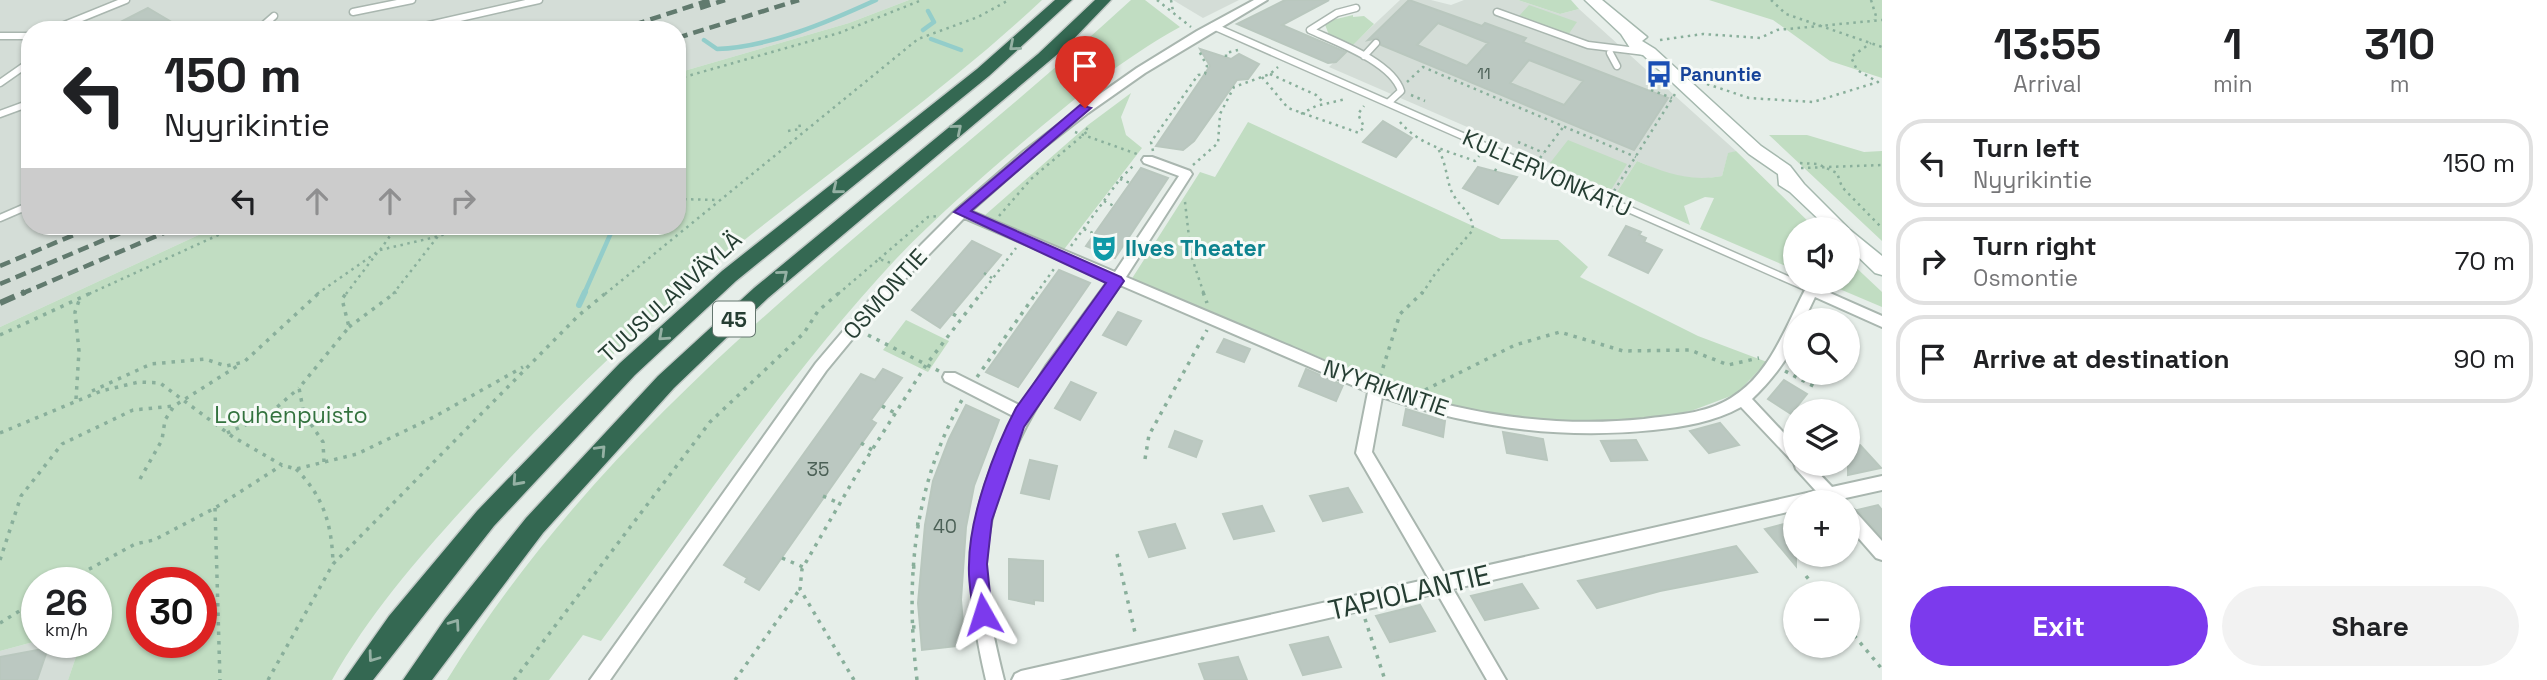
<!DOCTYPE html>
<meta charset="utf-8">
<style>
body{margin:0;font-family:"Space Grotesk",sans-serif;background:#f2f2f2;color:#202124;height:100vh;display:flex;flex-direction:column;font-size:26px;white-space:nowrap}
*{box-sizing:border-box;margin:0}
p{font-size:23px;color:#757577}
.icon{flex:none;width:38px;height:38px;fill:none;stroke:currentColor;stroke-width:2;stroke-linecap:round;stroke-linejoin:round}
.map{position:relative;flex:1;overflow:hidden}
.panel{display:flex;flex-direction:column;background:#fff;width:665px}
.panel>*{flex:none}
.banner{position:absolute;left:21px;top:21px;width:665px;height:214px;border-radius:28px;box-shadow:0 2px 5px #0004;background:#fff;color:#202124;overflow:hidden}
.buttons{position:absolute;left:1783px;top:217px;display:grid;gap:14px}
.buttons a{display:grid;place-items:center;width:77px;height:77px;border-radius:50%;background:#fff;box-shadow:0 2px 5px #0004;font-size:35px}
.speed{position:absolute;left:21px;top:567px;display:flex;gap:14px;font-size:35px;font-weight:700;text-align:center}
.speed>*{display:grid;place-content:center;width:91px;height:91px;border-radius:50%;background:#fff;box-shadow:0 2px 5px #0004;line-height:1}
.speed small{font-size:18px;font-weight:400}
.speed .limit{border:10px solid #d22;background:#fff;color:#111}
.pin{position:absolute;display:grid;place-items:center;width:60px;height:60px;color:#fff;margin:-72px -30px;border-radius:50% 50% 50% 0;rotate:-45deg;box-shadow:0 0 7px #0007}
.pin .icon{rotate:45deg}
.me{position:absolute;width:77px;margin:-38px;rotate:354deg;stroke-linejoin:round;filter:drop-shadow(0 0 5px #0008)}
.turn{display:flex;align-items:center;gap:24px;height:147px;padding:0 28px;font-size:32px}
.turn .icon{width:91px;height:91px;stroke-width:2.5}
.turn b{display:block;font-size:49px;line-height:60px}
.lanes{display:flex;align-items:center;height:66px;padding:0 28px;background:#0003;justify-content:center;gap:35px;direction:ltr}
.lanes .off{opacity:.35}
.eta{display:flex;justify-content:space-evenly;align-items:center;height:119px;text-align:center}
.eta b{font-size:42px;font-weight:700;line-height:49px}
.cta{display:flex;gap:14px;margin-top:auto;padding:14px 28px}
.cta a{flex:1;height:80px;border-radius:42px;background:#7c3aed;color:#fff;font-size:28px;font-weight:700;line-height:80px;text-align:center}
.cta a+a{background:#f2f2f2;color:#202124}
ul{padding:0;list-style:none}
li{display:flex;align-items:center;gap:21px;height:88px;margin:0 14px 10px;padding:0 14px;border:4px solid #e0e0e0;border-radius:28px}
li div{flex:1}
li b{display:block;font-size:26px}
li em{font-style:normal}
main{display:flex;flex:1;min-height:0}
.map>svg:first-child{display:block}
</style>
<main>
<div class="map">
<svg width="1882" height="680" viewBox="0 0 1882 680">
<rect width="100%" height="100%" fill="#e6eee9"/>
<path fill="#d4ddd7" d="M0 0H909L849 23 677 73V30H30V226H218L0 327Z
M1173 0H1239L1203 18Z
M1400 0H1431L1451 5 1464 0H1518L1560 14 1579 9 1736 151 1728 154 1722 176 1702 179 1670 175 1637 161 1617 192 1329 67Z
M37 641 81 642 68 680H0V651Z"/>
<path fill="#c1ddc2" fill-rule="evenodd" d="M909 0H1042C947 89 839 164 738 245 641 323 554 409 470 501 419 557 370 613 332 680H68L81 642H96V583H37V641L0 651V327L218 226H677V73L849 23ZM142 583H201V642H142Z
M1131 0H1145L1180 27C1122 59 1074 99 1023 142 979 180 935 218 895 260 786 377 696 513 601 641L583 635 549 680H447C621 397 891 220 1131 0Z
M1518 0H1571L1579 9 1560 14Z
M1709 0H1882V78L1830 61 1773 20Z
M1529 5 1577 22 1568 35 1519 16Z
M1353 15V17L1364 16 1374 24 1352 46 1329 35 1324 22Z
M1131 93 1121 117 1126 135 1142 148 1062 252 984 216 1088 125Z
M1248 122 1501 239 1558 240 1588 267 1580 277 1698 336 1767 362 1736 394 1691 411 1644 421 1556 422 1499 415 1446 406 1389 386 1131 280 1200 172 1215 177Z
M1769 135H1807L1864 152 1882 151V241Z
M1568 140 1627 164 1611 190 1550 163Z
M1736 151 1816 229H1796L1795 270 1700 229 1714 198 1705 197 1684 206 1690 225 1617 192 1637 161C1666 173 1690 182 1722 176L1728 153Z
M1848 260 1882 292V307L1823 282H1848Z
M906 320 949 341 928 372 883 350Z"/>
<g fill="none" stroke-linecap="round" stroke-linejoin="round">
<path stroke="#93cdca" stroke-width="4.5" d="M923 30 934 22 928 11
M931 39 961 50
M704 40 717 49C770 47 828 22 876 0
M584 294 614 226"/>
<path stroke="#93cdca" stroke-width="6" d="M579 305 585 292"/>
</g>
<path fill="#bbc8c1" stroke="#b9c7be" stroke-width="2" fill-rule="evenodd" d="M1285 0H1329L1282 25 1346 52 1336 62 1328 63 1237 24Z
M1409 0 1482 26 1485 23 1526 38 1523 42 1668 98 1634 150 1381 45 1378 38 1368 40ZM1438 23 1488 43 1467 66 1417 45ZM1529 60 1583 81 1564 105 1510 83Z
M148 8 185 30H105Z
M1200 49 1231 59 1239 54 1259 64 1248 79 1237 80 1194 141 1183 150 1156 146 1210 66Z
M1383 121 1412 138 1396 157 1363 142Z
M1478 167 1517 177 1498 204 1463 188Z
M1141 168 1168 178 1115 258 1086 246Z
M1626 226 1641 232 1639 235 1646 238 1644 242 1662 250 1648 273 1609 255Z
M972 241 1001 255 940 328 912 310Z
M1059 270 1090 283 1018 387 986 372Z
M1118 312 1141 321 1126 345 1103 335Z
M1224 339 1250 349 1244 362 1217 352Z
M883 369 902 378 871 420 876 423 759 590 745 582 747 578 724 565 861 374 875 380Z
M1306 369 1343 385 1336 401 1299 386Z
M1784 380 1807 394 1791 414 1768 399Z
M1071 382 1096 393 1080 420 1055 408Z
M966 405 999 420 974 486 966 527 961 600 965 645 922 650 918 603 925 525 933 481 949 439Z
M1406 409 1445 421 1443 437 1403 425Z
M1720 423 1739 445 1709 453 1690 431Z
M1175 431 1202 441 1196 457 1169 447Z
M1503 432 1543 439 1547 460 1507 453Z
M1636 440 1647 460 1611 461 1601 441Z
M1860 445 1881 468 1848 475V448Z
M1030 460 1057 466 1049 499 1021 493Z
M1348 488 1362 512 1323 521 1310 496Z
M1878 505 1882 510V537L1857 510Z
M1262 506 1274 531 1234 539 1223 514Z
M1796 521V566L1765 529Z
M1175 524 1185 548 1149 557 1139 532Z
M1736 546 1757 572 1660 591 1597 608 1578 581Z
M1009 559 1043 561V601L1034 600V604L1009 599Z
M1522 584 1538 608 1485 620 1471 596Z
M1420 605 1435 631 1390 642 1376 616Z
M1328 637 1341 667 1303 675 1290 645Z
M48 648 37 680H0V657Z
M1238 657 1247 680H1205L1199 664Z"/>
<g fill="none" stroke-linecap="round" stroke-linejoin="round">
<defs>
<path id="lane" d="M1356 8 1337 13 1310 30C1336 42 1392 62 1401 91L1388 103
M353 12 412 0
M1497 12 1588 45 1645 52
M1213 26 1812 290
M52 30 126 0
M258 30 274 16
M407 30 539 0
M0 36H30
M1610 53 1617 66
M1364 56 1376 43
M0 83 30 62
M0 114 30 103
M0 218 30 205"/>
<path id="street" d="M1254 0H1267L1145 73 1088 113 1033 156 971 211 1115 272 1179 176 1144 163 1142 160 1144 157H1152L1190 171 1192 174 1126 277C1178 299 1230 321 1282 343 1316 357 1349 373 1384 386 1466 415 1557 428 1644 419 1673 415 1706 414 1731 398 1771 374 1786 325 1807 286L1812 285 1882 316V327L1815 297 1804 320H1796C1796 325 1797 333 1796 338 1791 357 1766 386 1752 399L1796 446V464H1810L1832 487 1882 476V490L1841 499 1839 502H1796V510L1453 589 1506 680H1487L1437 593 1059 680H1012L1015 674 1021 671 1429 579 1356 453 1368 392 1120 285C1059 370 991 455 986 564 985 603 995 643 1004 680H986C962 577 964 511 1015 417L945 381 943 377 945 373H955L1021 406 1046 366 1109 280 964 218 882 303 826 371 610 680H590L816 363 873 296 921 245 957 209 1024 151 1080 108 1137 68 1197 31ZM1382 397C1470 427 1560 440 1653 430 1683 427 1714 422 1741 407L1794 463 1796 469 1816 491 1445 575 1372 452Z
M1848 508 1854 510 1882 541V560L1876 558 1848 526Z"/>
<path id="secondary" d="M1585 0H1602L1647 37 1642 41 1655 49 1761 146 1790 166 1804 184 1850 230 1882 256V275L1875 273 1848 247V229H1829L1790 192 1779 185 1778 174 1749 154 1643 55 1632 51 1621 34Z"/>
<path id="highway" d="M1055 0H1072L989 76 736 281 635 375 494 526 373 680H344L389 616 477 511 620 363 722 271 977 69Z
M1095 0H1111L1066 47 768 298 674 388 543 533 432 680H403L445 619 526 518 658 376 754 288 1038 54Z"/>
</defs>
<use href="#lane" stroke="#a9b6af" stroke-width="9"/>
<use href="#street" stroke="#a9b6af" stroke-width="4"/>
<use href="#secondary" stroke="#a5b8ae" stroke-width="3"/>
<use href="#highway" stroke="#c2c9c6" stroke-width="3"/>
<path stroke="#89af9b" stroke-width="2.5" stroke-dasharray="2.5 4.5" stroke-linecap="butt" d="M1157 0 1191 27
M1171 0 1173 11
M1771 0 1786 14 1882 47
M1871 0 1876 16 1874 20
M1660 40 1703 34 1760 38 1777 30 1882 20
M1226 57V53L1238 50
M1270 74 1316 95 1324 103
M1262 77 1288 108 1359 133 1364 127 1358 114 1364 106
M677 79 839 33 922 0
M1407 82 1423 67 1636 157
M1707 84 1749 98 1813 102 1878 82 1857 70 1851 57 1871 43
M1651 90 1672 98
M1411 95 1425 101
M1301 114 1316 106 1346 99
M1400 122C1419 145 1448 151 1475 161L1479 156
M788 131 800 129 799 121
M1075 132 1137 154
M1518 142 1544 153
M1153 151 1151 142 1198 75 1205 74 1207 66 1198 49
M1540 158 1564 126
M1800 163 1818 164 1837 173 1842 187 1882 228
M1193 165 1218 143 1220 114 1234 87 1270 74 1278 67
M1801 168 1882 165
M1495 171 1498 165
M1120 179 1130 183
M1614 191 1675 94
M677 199 719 200
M1104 201 1114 206
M1185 202 1191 255 1204 294
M999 216 1031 179 1089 130 1083 127
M1084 229 1095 234
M1071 246 1120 179 1135 164
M380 250 440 236 461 226
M879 259 928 217 938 216
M984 273 992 278
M89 294 238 226
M317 294 380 250 397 226
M346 294 377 253
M393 294 446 226
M605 294 918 39 978 17 1009 0
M838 294 879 259 894 264
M981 294 1016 248
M1036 294 1056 266
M1422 294 1435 274 1473 230C1472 213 1463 210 1454 196 1446 184 1448 165 1437 147"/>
<path stroke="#89af9b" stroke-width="3.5" stroke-dasharray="3.5 6" stroke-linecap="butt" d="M1203 292 1207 303
M953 314 960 318
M349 327 396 292
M0 335 93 292
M868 335 939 371
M1785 371 1817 388
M977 377 1037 292
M1380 377 1400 314 1423 292
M1425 390 1515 345 1560 332 1623 351 1690 350 1728 365 1759 358
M92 391 151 364 205 359 226 366 244 362 320 292
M76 399 79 351 75 312 80 298
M882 406 895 413
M0 433 101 391 139 382 160 383 233 437 282 465 296 469 357 454 434 417 523 367
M227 433 268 415 299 388
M861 443 872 450
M1145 459 1149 435 1207 330
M324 462 323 442 304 414 299 388 349 327 342 299 347 292
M296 469C324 497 332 525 333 564
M140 479 162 440 165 420 174 406 239 365
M823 496 841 504
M215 508 220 680
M916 524 925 525
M1117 554 1136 637
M782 558 803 567
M0 560 21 496 62 444 133 410 174 406
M912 567H919
M1806 576 1820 593
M64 583 135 544 154 540 215 508 282 465
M1365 619 1385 680
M0 623 37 600
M912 627H920
M1848 628 1882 669
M268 680 333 564 578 316 607 292
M514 680 710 422 804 333 818 311 840 292
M735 680 800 589
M854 680 800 589 802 569 858 472 926 365 982 292
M917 680C905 581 913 486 963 398"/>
<use href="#lane" stroke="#fff" stroke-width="6"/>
<use href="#street" fill="#fff" fill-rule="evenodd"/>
<use href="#secondary" fill="#fff" fill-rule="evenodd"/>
<use href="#highway" fill="#346852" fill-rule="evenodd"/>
<path stroke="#617a6e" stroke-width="4.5" stroke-dasharray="11 6" stroke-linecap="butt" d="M700 8 725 0
M618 30 710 0
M677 38 799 0
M0 266 95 226
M0 284 137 226
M21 294 180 226"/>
<path stroke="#617a6e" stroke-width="6" stroke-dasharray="16 8" stroke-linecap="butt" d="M0 303 25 292"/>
</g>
<defs><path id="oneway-chevron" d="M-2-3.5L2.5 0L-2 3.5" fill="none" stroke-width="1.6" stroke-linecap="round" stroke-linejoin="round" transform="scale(1.75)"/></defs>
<g stroke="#95b1a4">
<use href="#oneway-chevron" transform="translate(1014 46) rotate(139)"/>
<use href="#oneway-chevron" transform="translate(957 129) rotate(-40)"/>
<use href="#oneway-chevron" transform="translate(837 189) rotate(141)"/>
<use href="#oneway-chevron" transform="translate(783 275) rotate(-40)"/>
<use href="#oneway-chevron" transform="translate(663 336) rotate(138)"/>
<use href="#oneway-chevron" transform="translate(601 450) rotate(-47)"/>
<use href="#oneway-chevron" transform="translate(517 481) rotate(132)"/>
<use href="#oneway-chevron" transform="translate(455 624) rotate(-55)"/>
<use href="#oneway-chevron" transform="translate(373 657) rotate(126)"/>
</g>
<path fill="#7c3aed" stroke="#51269a" stroke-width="2" d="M1080 105 1091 108 971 211 1121 277 1124 281 1024 427 992 520 987 564 992 614 990 620 983 623 976 620 973 614C972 598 968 581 969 565 969 517 994 450 1016 408L1106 283 954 212Z"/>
<defs>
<symbol id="bus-bare" viewBox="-9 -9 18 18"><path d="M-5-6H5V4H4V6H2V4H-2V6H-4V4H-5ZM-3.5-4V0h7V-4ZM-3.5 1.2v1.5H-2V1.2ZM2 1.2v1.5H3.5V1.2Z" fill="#1a4fb4" stroke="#f6faf7" stroke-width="2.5" paint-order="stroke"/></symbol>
<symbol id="theatre-bare" viewBox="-9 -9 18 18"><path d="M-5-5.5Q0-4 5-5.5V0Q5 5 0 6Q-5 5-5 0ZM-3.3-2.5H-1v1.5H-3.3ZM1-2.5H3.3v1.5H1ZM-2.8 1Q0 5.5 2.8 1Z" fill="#0f9aa8" stroke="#f6faf7" stroke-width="2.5" paint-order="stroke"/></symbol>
</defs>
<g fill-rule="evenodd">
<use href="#bus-bare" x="1640" y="55" width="38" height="38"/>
<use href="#theatre-bare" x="1085" y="229" width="38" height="38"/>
</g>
<g text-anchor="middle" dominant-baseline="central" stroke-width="6" stroke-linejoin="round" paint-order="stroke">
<g font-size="16" fill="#4b6056">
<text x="1484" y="73">11</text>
</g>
<g font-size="19" font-weight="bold" fill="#164399" stroke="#f6faf7" text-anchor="start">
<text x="1680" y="74">Panuntie</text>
</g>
<g font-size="19" fill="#4b6056">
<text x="818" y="469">35</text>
<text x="945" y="526">40</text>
</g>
<rect fill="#f6faf7" stroke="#64766e" stroke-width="2" x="713" y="301.5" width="42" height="35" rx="5"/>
<g font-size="21" font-weight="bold" fill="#263e33">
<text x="734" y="319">45</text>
</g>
<g font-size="23" fill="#263e33" stroke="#f6faf7">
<text transform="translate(1547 173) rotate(24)">KULLERVONKATU</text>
<text transform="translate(885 294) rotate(-48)">OSMONTIE</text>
<text transform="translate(670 297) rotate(-42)">TUUSULANVÄYLÄ</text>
<text transform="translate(1386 388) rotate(19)">NYYRIKINTIE</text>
</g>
<g font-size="23" font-weight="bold" fill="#0d838f" stroke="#f6faf7" text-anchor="start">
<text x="1125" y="248">Ilves Theater</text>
</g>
<g font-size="23" fill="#33723e" stroke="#f6faf7">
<text x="291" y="415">Louhenpuisto</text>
</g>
<g font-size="28" fill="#263e33" stroke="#f6faf7">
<text transform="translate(1409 592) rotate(-13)">TAPIOLANTIE</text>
</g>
</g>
</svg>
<div class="buttons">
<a><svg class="icon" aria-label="sound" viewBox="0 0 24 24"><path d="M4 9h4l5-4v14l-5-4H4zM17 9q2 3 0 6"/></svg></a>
<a><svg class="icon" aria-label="search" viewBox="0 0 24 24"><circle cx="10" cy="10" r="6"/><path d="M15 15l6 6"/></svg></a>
<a><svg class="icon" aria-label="layers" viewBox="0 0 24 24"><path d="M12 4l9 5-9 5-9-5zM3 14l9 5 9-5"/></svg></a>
<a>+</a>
<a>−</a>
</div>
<div class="speed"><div>26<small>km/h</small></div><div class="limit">30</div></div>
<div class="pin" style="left:1085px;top:108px;background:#d93025"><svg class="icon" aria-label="arrive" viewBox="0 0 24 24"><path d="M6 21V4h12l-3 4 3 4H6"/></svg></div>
<svg class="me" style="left:983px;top:614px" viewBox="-20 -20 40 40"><path d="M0-17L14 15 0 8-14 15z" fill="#7c3aed" stroke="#fff" stroke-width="4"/></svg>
<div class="banner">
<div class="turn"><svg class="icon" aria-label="left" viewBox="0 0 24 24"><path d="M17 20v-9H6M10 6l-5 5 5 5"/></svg><div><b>150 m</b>Nyyrikintie</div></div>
<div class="lanes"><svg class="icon" aria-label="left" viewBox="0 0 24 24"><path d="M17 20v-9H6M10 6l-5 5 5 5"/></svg><svg class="icon off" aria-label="ahead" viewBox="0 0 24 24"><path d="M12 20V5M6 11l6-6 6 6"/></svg><svg class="icon off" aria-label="ahead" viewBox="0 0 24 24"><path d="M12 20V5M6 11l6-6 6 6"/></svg><svg class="icon off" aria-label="right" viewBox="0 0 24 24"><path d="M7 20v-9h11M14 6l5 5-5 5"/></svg></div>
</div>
</div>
<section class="panel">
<div class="eta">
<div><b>13:55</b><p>Arrival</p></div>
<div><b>1</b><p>min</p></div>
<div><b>310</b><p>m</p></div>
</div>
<ul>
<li><svg class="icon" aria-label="left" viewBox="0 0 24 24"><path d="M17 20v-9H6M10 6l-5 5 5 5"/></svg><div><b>Turn left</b><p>Nyyrikintie</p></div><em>150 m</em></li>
<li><svg class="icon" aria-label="right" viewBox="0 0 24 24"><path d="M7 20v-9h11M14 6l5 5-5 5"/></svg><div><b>Turn right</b><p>Osmontie</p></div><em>70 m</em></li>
<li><svg class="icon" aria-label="arrive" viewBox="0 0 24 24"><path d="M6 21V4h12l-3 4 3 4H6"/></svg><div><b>Arrive at destination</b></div><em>90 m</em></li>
</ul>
<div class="cta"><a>Exit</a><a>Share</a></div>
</section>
</main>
